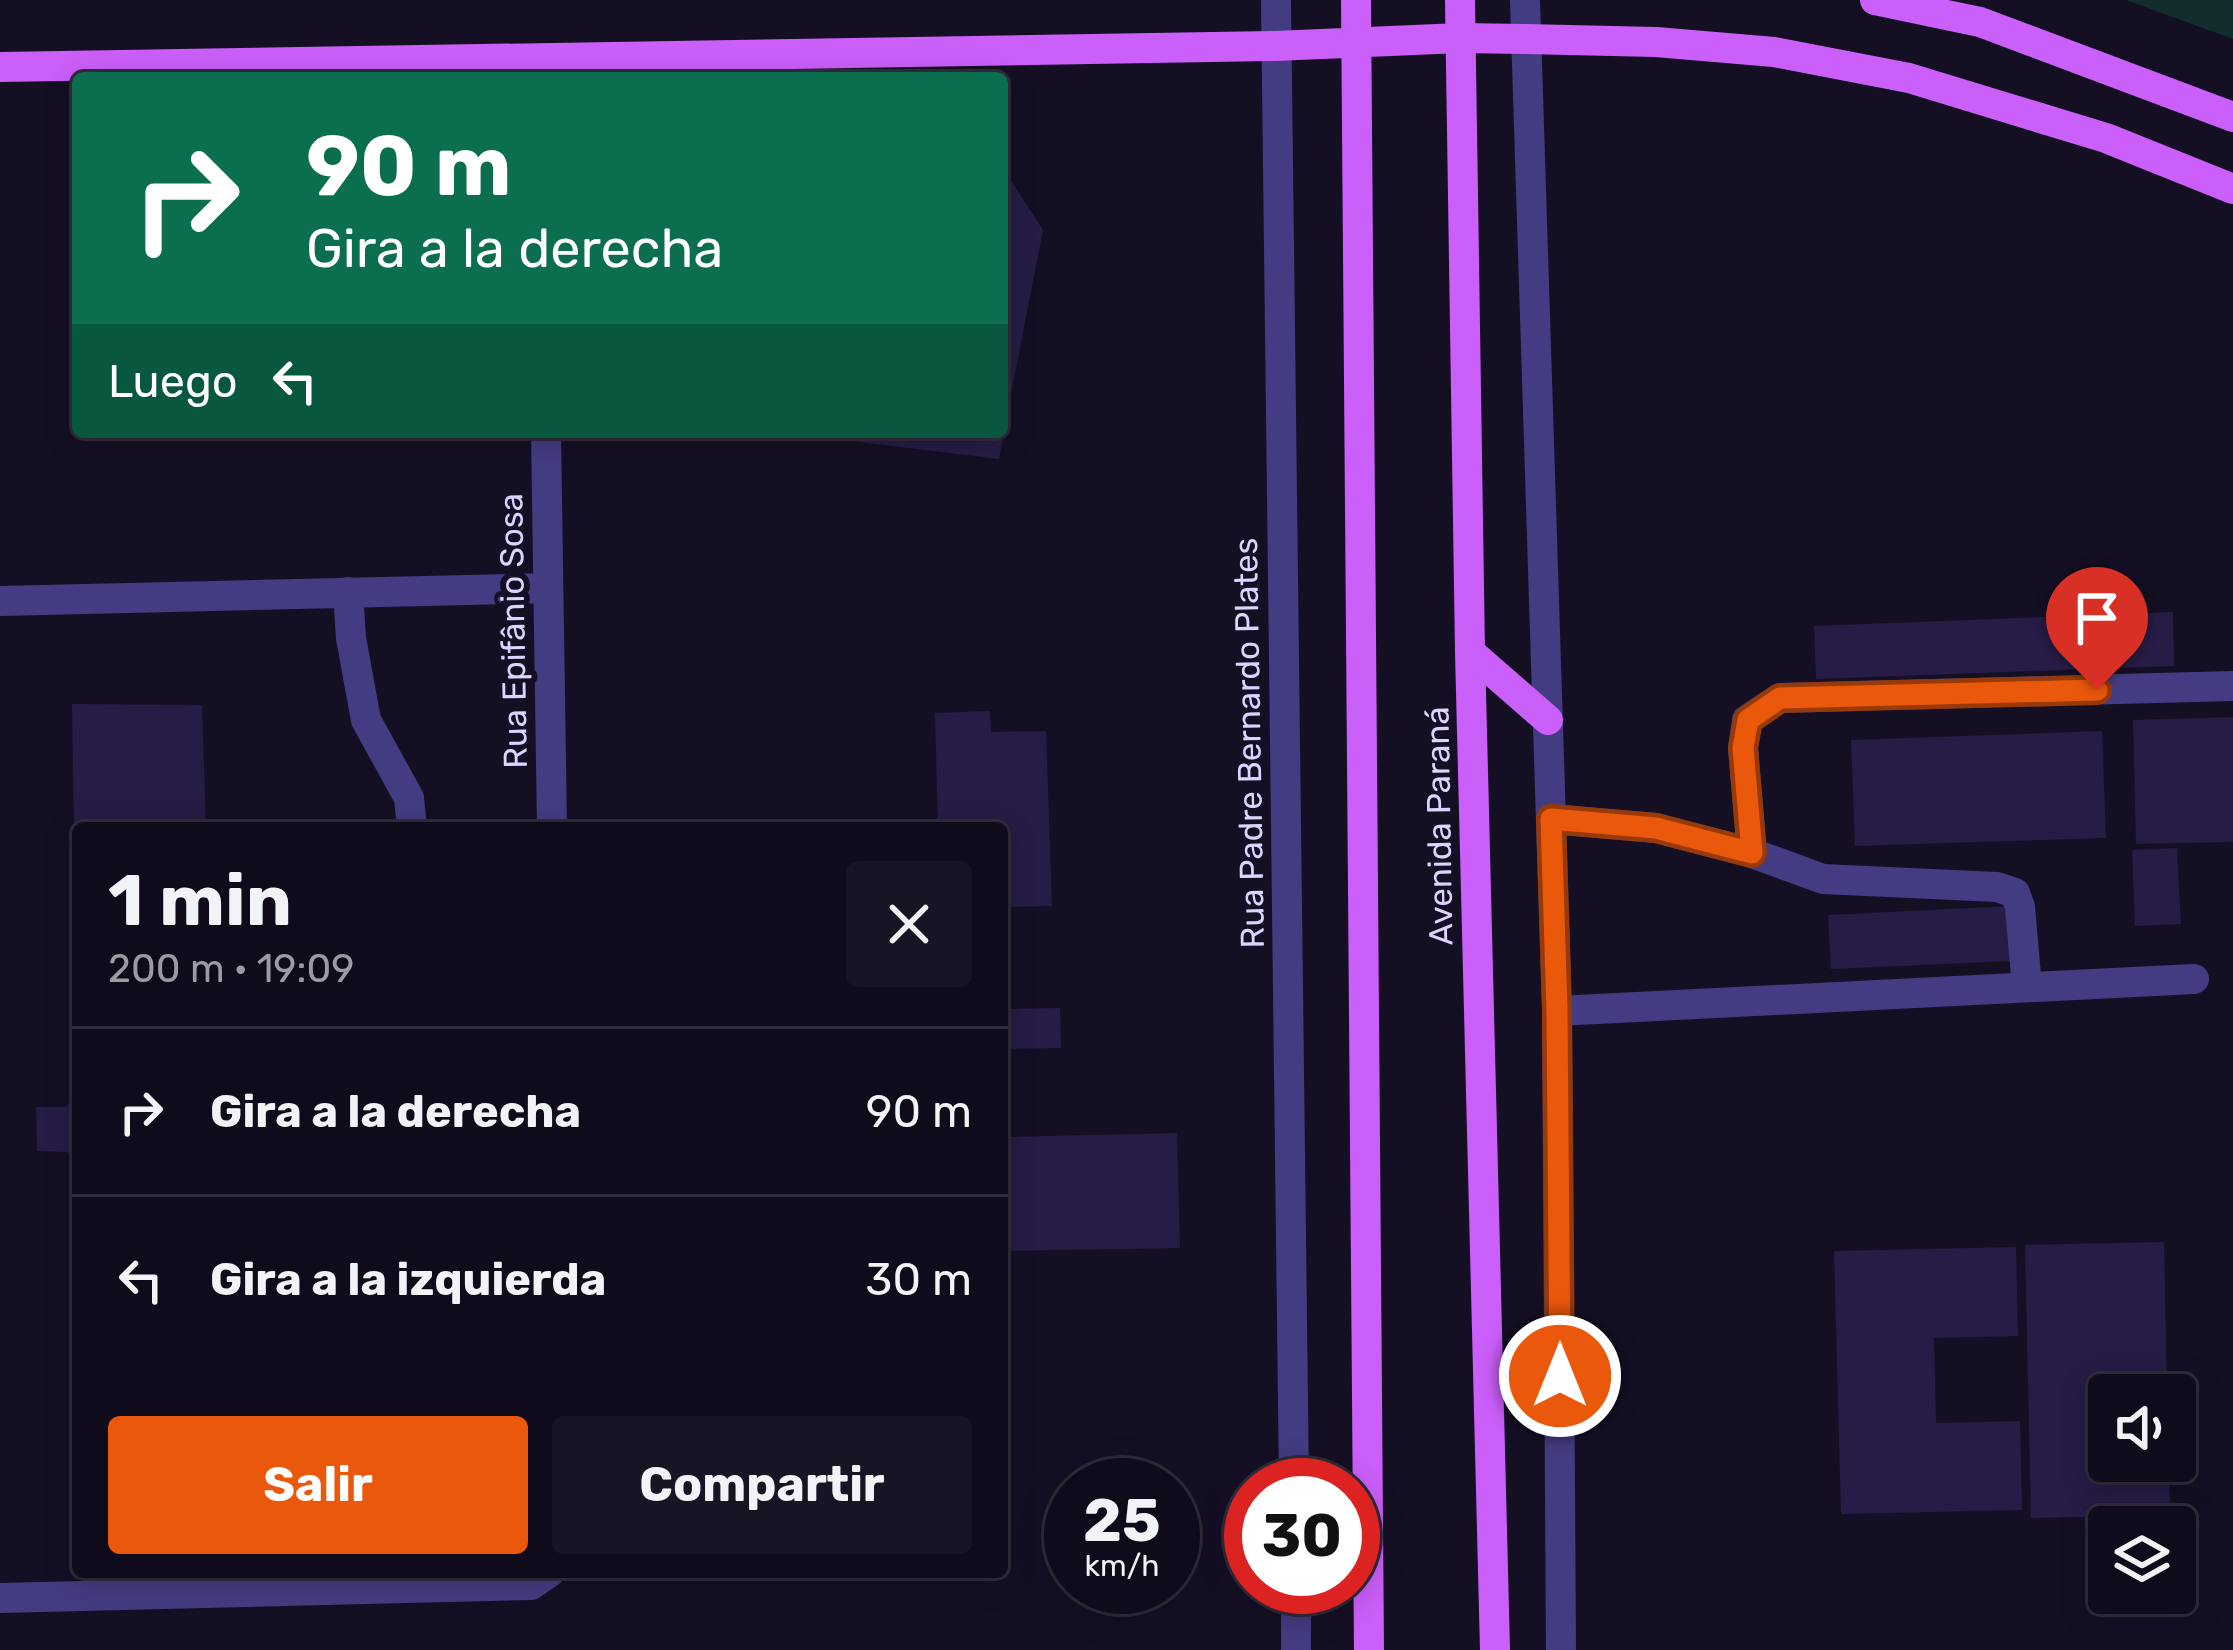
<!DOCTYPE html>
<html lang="es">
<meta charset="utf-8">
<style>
body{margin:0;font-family:Rubik,sans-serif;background:#191424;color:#f1f3f6;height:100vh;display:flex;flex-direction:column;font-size:45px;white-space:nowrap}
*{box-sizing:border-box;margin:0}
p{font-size:39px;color:#9c9ba3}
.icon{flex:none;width:66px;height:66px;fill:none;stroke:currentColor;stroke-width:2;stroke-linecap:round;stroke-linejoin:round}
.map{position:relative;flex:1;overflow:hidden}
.drawer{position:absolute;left:72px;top:822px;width:936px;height:756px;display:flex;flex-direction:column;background:#100b1b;border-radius:12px;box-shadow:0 6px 30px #0003,0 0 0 3px #302b3a}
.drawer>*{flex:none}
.hud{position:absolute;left:72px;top:72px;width:936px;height:366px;border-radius:12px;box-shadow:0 6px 30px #0003,0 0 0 3px #302b3a;background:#0b6e4f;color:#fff;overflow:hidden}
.fabs{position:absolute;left:2088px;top:1374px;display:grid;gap:24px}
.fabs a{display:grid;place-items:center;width:108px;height:108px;border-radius:12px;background:#100b1b;box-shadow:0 6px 30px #0003,0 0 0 3px #302b3a;font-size:60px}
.speed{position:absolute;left:1044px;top:1458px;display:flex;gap:24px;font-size:60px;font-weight:700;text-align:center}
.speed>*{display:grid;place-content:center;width:156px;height:156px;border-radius:50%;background:#100b1b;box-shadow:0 6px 30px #0003,0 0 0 3px #302b3a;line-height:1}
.speed small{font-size:30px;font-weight:400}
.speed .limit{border:18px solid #d22;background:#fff;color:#111}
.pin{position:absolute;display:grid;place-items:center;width:102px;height:102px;color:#fff;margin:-123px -51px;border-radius:50% 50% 50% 0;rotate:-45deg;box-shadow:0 0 12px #0007}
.pin .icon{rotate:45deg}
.me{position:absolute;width:132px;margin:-66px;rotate:0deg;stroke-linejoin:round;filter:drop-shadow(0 0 9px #0008)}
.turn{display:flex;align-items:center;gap:42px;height:252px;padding:0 36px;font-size:54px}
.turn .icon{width:156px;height:156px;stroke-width:2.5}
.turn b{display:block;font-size:84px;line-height:102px}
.then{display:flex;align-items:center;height:114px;padding:0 36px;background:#0003;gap:24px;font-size:45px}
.round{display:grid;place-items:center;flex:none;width:126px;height:126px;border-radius:12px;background:#191424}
.overview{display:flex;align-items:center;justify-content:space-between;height:204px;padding:0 36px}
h1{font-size:72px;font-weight:700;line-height:90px}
.cta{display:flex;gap:24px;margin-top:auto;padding:24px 36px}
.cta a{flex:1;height:138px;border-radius:12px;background:#ea580c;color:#fff;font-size:48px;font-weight:700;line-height:138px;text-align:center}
.cta a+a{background:#191424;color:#f1f3f6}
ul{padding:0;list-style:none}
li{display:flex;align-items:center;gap:36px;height:168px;padding:0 36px;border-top:3px solid #302b3a}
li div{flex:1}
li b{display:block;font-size:45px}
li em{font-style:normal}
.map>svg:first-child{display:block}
</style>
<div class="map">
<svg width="2233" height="1650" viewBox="0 0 2233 1650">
<rect width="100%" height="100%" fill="#150f24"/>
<path fill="#132d2e" d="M2126 0H2233V39Z"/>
<path fill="#271c45" d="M1002 167 1043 230 1004 430H1002Z
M851 432H1004L999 459 851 441Z
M2173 612 2174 666 1816 679 1814 626Z
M72 704 202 705 206 828H74Z
M990 711 991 732 1046 731 1052 906 1002 907V828H938L935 713Z
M2233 717V842L2136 844 2133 720Z
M2102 731 2106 838 1855 846 1851 740Z
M2177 848 2181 924 2135 926 2132 850Z
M2010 906 2013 961 1831 969 1828 915Z
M1060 1008 1061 1048 1002 1049V1009Z
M78 1094V1161L67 1152 37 1151 36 1107H65Z
M1177 1133 1180 1248 1002 1251V1137Z
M2164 1242 2167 1395H2109V1461H2169L2170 1515 2031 1518 2025 1245Z
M2016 1247 2018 1336 1934 1338 1936 1423 2020 1421 2022 1510 1841 1514 1834 1251Z
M78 1348V1441H70L74 1353Z"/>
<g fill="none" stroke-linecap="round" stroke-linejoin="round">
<path stroke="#443c82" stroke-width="30" d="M1276 0 1294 1485
M1525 0 1557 1011 1561 1650
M546 432 552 828
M348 592 351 638 366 720 409 798 412 828
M0 601 548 588
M1551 819 1656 828 1752 853 1823 879 1997 887 2015 893 2020 907 2027 987
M1752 853 1743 748 1747 720 1780 698 2233 686
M1557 1011 2194 979
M1296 1587V1650
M0 1598 531 1585 550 1572"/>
<path stroke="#cb5ff9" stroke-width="30" d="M1356 0 1369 1650
M1460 0 1470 652 1495 1650
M1875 0 1980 22 2233 117
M0 67 1275 46 1460 38 1525 39 1656 42 1774 52 1909 78 2106 138 2233 189
M1470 652 1548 720"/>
</g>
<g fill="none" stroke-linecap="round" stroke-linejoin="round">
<defs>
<path id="route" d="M1560 1376 1557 1011 1551 819 1656 828 1752 853 1743 748 1748 720 1780 698 2097 690"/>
</defs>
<use href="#route" stroke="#983908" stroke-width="30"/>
<use href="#route" stroke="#ea580c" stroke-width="21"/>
</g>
<g text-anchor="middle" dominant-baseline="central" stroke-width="12" stroke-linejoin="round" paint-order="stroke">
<g font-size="33" fill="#dcd4fe" stroke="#150f24">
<text transform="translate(513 631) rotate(-91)">Rua Epifânio Sosa</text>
<text transform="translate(1249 743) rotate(-91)">Rua Padre Bernardo Plates</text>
<text transform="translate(1439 826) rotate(-91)">Avenida Paraná</text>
</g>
</g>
</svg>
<div class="fabs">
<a><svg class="icon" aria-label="sound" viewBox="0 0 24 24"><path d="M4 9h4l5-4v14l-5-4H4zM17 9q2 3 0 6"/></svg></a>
<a><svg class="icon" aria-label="layers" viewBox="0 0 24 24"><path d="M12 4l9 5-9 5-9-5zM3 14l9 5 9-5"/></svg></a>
</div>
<div class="speed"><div>25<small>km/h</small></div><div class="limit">30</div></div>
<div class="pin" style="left:2097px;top:690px;background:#d93025"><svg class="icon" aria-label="arrive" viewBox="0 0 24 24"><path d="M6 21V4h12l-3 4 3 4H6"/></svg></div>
<svg class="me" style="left:1560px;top:1376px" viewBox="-20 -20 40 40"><circle r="17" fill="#ea580c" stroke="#fff" stroke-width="3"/><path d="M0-11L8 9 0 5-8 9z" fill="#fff"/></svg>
<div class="hud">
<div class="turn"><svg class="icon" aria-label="right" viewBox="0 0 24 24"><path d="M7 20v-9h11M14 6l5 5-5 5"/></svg><div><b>90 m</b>Gira a la derecha</div></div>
<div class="then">Luego<svg class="icon" aria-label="left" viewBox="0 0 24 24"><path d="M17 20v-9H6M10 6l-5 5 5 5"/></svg></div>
</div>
<section class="drawer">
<div class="overview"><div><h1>1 min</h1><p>200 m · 19:09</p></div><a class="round"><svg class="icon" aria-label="close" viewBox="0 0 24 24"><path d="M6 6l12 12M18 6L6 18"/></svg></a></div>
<ul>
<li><svg class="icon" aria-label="right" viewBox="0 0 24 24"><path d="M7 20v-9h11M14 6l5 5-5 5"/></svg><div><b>Gira a la derecha</b></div><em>90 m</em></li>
<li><svg class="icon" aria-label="left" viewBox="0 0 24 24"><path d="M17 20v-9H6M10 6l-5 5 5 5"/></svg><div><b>Gira a la izquierda</b></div><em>30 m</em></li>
</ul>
<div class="cta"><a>Salir</a><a>Compartir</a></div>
</section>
</div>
